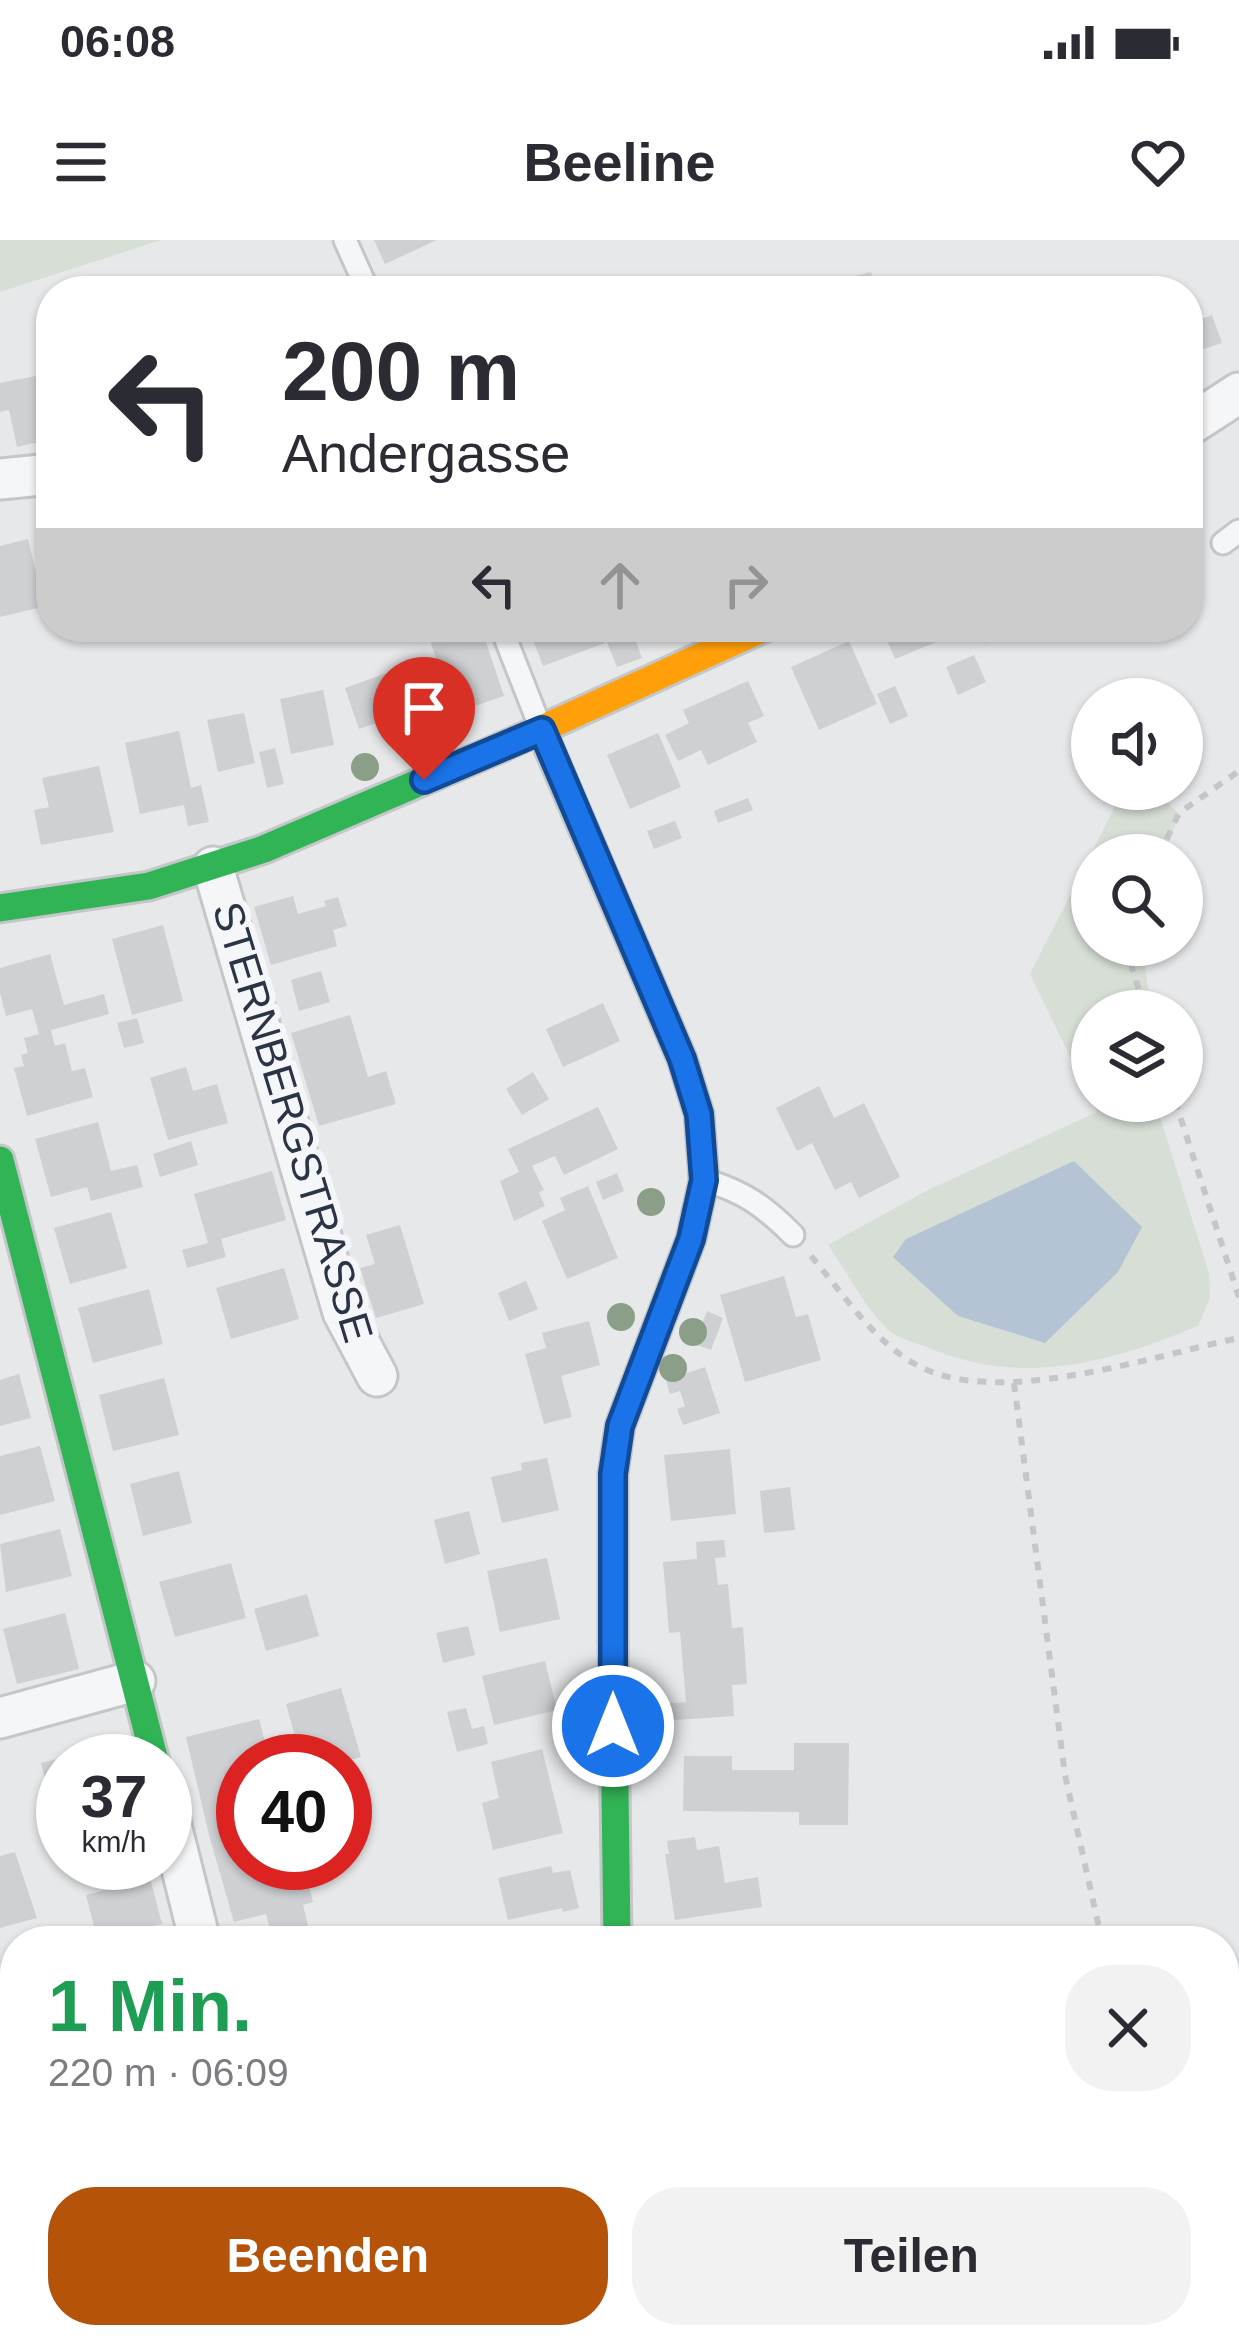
<!DOCTYPE html>
<html lang="de">
<meta charset="utf-8">
<style>
body{margin:0;font-family:Helvetica,sans-serif;background:#f2f2f3;color:#2b2b33;height:100vh;display:flex;flex-direction:column;font-size:45px;white-space:nowrap}
*{box-sizing:border-box;margin:0}
p{font-size:39px;color:#7c7c81}
.icon{flex:none;width:66px;height:66px;fill:none;stroke:currentColor;stroke-width:2;stroke-linecap:round;stroke-linejoin:round}
.map{position:relative;flex:1;overflow:hidden}
.details{position:absolute;left:0px;top:1686px;width:1239px;height:423px;display:flex;flex-direction:column;background:#fff;border-radius:48px 48px 0 0;box-shadow:0 3px 9px #0004}
.details>*{flex:none}
.top-card{position:absolute;left:36px;top:36px;width:1167px;height:366px;border-radius:48px;box-shadow:0 3px 9px #0004;background:#fff;color:#2b2b33;overflow:hidden}
.buttons{position:absolute;left:1071px;top:438px;display:grid;gap:24px}
.buttons a{display:grid;place-items:center;width:132px;height:132px;border-radius:50%;background:#fff;box-shadow:0 3px 9px #0004;font-size:60px}
.speed{position:absolute;left:36px;top:1494px;display:flex;gap:24px;font-size:60px;font-weight:700;text-align:center}
.speed>*{display:grid;place-content:center;width:156px;height:156px;border-radius:50%;background:#fff;box-shadow:0 3px 9px #0004;line-height:1}
.speed small{font-size:30px;font-weight:400}
.speed .limit{border:18px solid #d22;background:#fff;color:#111}
.pin{position:absolute;display:grid;place-items:center;width:102px;height:102px;color:#fff;margin:-123px -51px;border-radius:50% 50% 50% 0;rotate:-45deg;box-shadow:0 0 12px #0007}
.pin .icon{rotate:45deg}
.me{position:absolute;width:132px;margin:-66px;rotate:0deg;stroke-linejoin:round;filter:drop-shadow(0 0 9px #0008)}
.turn{display:flex;align-items:center;gap:42px;height:252px;padding:0 48px;font-size:54px}
.turn .icon{width:156px;height:156px;stroke-width:2.5}
.turn b{display:block;font-size:84px;line-height:102px}
.lanes{display:flex;align-items:center;height:114px;padding:0 48px;background:#0003;justify-content:center;gap:60px;direction:ltr}
.lanes .off{opacity:.35}
.round{display:grid;place-items:center;flex:none;width:126px;height:126px;border-radius:48px;background:#f2f2f3}
.head{display:flex;align-items:center;justify-content:space-between;height:204px;padding:0 48px}
h1{font-size:72px;font-weight:600;line-height:90px;color:#1e9e55}
.button{display:flex;gap:24px;margin-top:auto;padding:24px 48px}
.button a{flex:1;height:138px;border-radius:48px;background:#b45309;color:#fff;font-size:48px;font-weight:600;line-height:138px;text-align:center}
.button a+a{background:#f2f2f3;color:#2b2b33}
.status{display:flex;justify-content:space-between;align-items:center;height:84px;padding:0 60px;background:#fff;direction:ltr}
.status svg{height:33px;fill:currentColor}
header{display:flex;justify-content:space-between;align-items:center;height:156px;padding:0 48px;background:#fff;font-size:54px;font-weight:600}
.map>svg:first-child{display:block}
</style>
<div class="status"><b>06:08</b><svg viewBox="0 0 49 12"><path d="M0 12V9h3v3zM5 12V6h3v6zM10 12V3h3v9zM15 12V0h3v12zM26 1h20v11H26zM47 4h2v5h-2z"/></svg></div>
<header><svg class="icon" aria-label="menu" viewBox="0 0 24 24"><path d="M4 6h16M4 12h16M4 18h16"/></svg>Beeline<svg class="icon" aria-label="heart" viewBox="0 0 24 24"><path d="M12 20l-8-8c-3-5 5-10 8-4 3-6 11-1 8 4z"/></svg></header>
<div class="map">
<svg width="1239" height="2108" viewBox="0 0 1239 2108">
<rect width="100%" height="100%" fill="#e6e8ea"/>
<path fill="#d6ded6" d="M0 0H161L0 52Z
M1124 549H1151L1179 573 1165 615H1092V705H1142L1151 771H1092V861H1155L1209 1033 1210 1058 1198 1086C1109 1123 1021 1147 929 1108 916 1103 897 1098 887 1089 864 1066 847 1032 828 1005L926 951 1097 872 1030 734Z"/>
<path fill="#b4c4d5" d="M1074 921 1142 987 1118 1032 1045 1103 958 1076 893 1017 906 999Z"/>
<path fill="#ced0d3" d="M374 0H437L385 24Z
M871 32 877 51H850L847 38Z
M1212 75 1222 103 1201 110 1202 115 1188 120V84Z
M51 133V199L17 207 9 170 0 172V143Z
M28 299 36 333 46 331 51 365 0 377V306Z
M414 387H481L504 456 454 473 427 391 417 395Z
M528 387H599L605 403 543 426Z
M881 387H941L946 398 895 419Z
M978 387H1022L985 403Z
M632 390 642 418 617 427 606 400Z
M849 401 877 464 819 490 791 427Z
M974 415 986 442 958 455 946 427Z
M401 428 415 470 359 489 345 448Z
M748 441 764 476 748 483 757 502 708 525 701 510 678 521 665 495 689 483 683 470Z
M895 446 908 476 890 484 877 454Z
M323 450 334 505 291 514 280 459Z
M244 473 255 523 218 532 207 480Z
M179 491 191 548 201 545 209 582 188 586 184 565 140 574 125 503Z
M658 493 681 547 630 569 607 515Z
M275 508 284 544 267 548 259 512Z
M99 526 114 592 41 605 34 570 49 567 42 538Z
M748 558 753 570 718 583 714 571Z
M675 581 682 598 654 609 647 591Z
M293 656 298 674 326 666 324 661 338 657 347 686 333 690 337 706 271 725 254 667Z
M163 685 183 761 132 775 112 699Z
M50 714 64 765 104 754 109 774 51 790 55 806 65 803 72 831 85 828 93 857 27 876 14 828 24 826 21 815 28 813 24 798 39 794 32 769 6 776 0 753V728Z
M321 731 330 762 299 771 291 740Z
M603 763 620 801 563 827 546 789Z
M350 775 368 837 386 831 396 864 319 886 291 793Z
M137 778 144 803 124 808 117 783Z
M186 827 193 851 217 844 228 883 168 900 150 838Z
M533 832 549 859 522 875 506 849Z
M819 846 834 878 864 863 900 937 859 958 851 942 835 950 812 903 797 911 776 868Z
M598 867 618 909 564 935 555 916 532 926 544 950 539 953 545 966 514 981 500 941 519 932 508 909Z
M98 882 111 931 137 925 143 947 91 961 87 947 51 957 35 899Z
M191 901 198 925 160 937 153 914Z
M272 931 286 980 221 999 226 1017 187 1028 182 1010 208 1003 194 954Z
M617 933 624 951 603 960 596 942Z
M588 946 618 1018 567 1039 542 981 565 970 560 958Z
M111 972 127 1028 70 1044 54 988Z
M400 985 424 1064 376 1078 360 1028 375 1024 366 995Z
M284 1028 299 1079 231 1099 216 1048Z
M784 1036 796 1077 808 1074 821 1120 745 1142 720 1055Z
M526 1041 538 1069 509 1081 498 1053Z
M149 1049 163 1104 93 1123 78 1068Z
M707 1071 723 1078 711 1110 694 1104Z
M589 1081 600 1125 561 1136 572 1177 544 1184 525 1114 546 1108 542 1093Z
M705 1127 720 1173 683 1185 677 1169 685 1166 680 1151 670 1154 666 1140Z
M19 1134 31 1178 0 1186V1140Z
M164 1138 179 1195 113 1211 99 1155Z
M40 1206 55 1261 0 1275V1216Z
M730 1209 736 1274 671 1281 664 1215Z
M547 1218 559 1270 502 1283 491 1237 522 1230 521 1223Z
M179 1231 192 1283 143 1296 130 1244Z
M790 1247 795 1290 764 1293 760 1251Z
M469 1271 480 1314 445 1324 434 1280Z
M60 1289 72 1336 6 1352 0 1304Z
M724 1300 726 1317 715 1318 718 1345 728 1344 732 1388 743 1387 747 1444 732 1445 734 1476 661 1481 660 1464 686 1462 680 1392 669 1393 663 1322 697 1319 696 1302Z
M547 1318 560 1379 500 1392 487 1331Z
M231 1323 246 1378 175 1397 159 1342Z
M307 1354 319 1396 266 1411 254 1369Z
M65 1373 79 1429 17 1444 3 1389Z
M468 1386 475 1415 443 1423 436 1393Z
M545 1421 557 1470 494 1485 482 1436Z
M341 1448 361 1517 346 1521H302L286 1464Z
M466 1468 472 1489 484 1486 488 1504 457 1512 447 1472Z
M259 1479 270 1521H243V1623H285L286 1626 303 1623 313 1662 303 1665 309 1689 316 1687 320 1701H273L266 1674 234 1682 209 1595 186 1497Z
M794 1503H849L848 1585H799V1572L683 1571 684 1516H732V1530H794Z
M118 1504 122 1521H63V1583L57 1585 41 1523Z
M542 1509 563 1593 493 1610 482 1563 499 1558 491 1522Z
M695 1597 697 1610 719 1606 725 1643 758 1637 762 1667 675 1680 665 1614H669L667 1601Z
M15 1612 37 1678 0 1688V1616Z
M551 1626 553 1633 570 1630 579 1668 563 1672 562 1668 508 1680 498 1638Z
M150 1638 162 1684 122 1693 124 1701H98L86 1655Z
M12 1877 15 1947 0 1950V1880Z
M562 2094H625L629 2108H552L549 2097Z"/>
<g fill="none" stroke-linecap="round" stroke-linejoin="round">
<defs>
<path id="lane" d="M345 0 368 51
M1223 303 1239 291
M501 387 541 489
M704 940C743 951 764 966 793 995"/>
<path id="street" d="M1188 186 1239 153
M0 239 51 234
M213 627 343 1072 377 1136
M0 1478 135 1441
M165 1561 200 1701
M0 1974 15 1971
M683 2094 687 2108"/>
<path id="fast" d="M0 668 149 646 264 609 502 507
M0 920 155 1521
M613 1402 617 1701"/>
<path id="slow" d="M502 507 766 387"/>
<path id="jam" d="M541 490 682 819 699 874 704 940 691 999 620 1186 613 1234V1402"/>
</defs>
<use href="#lane" stroke="#c4c6c8" stroke-width="27"/>
<use href="#street" stroke="#c4c6c8" stroke-width="45"/>
<use href="#fast" stroke="#c4c6c8" stroke-width="33"/>
<use href="#slow" stroke="#c4c6c8" stroke-width="33"/>
<use href="#jam" stroke="#c4c6c8" stroke-width="33"/>
<path stroke="#c5c6ca" stroke-width="6" stroke-dasharray="9 9" stroke-linecap="butt" d="M1159 615 1179 573 1239 531
M1133 705 1132 728 1146 771
M1175 861 1239 1057
M811 1016C841 1051 872 1099 913 1123 994 1171 1151 1116 1239 1098
M1014 1143 1065 1535 1102 1701
M1190 2094 1193 2108
M370 2108 430 2094
M1193 2108 1239 2102"/>
<use href="#lane" stroke="#f5f6f7" stroke-width="21"/>
<use href="#street" stroke="#f5f6f7" stroke-width="39"/>
<use href="#fast" stroke="#30b455" stroke-width="27"/>
<use href="#slow" stroke="#ff9f0a" stroke-width="27"/>
<use href="#jam" stroke="#e5322d" stroke-width="27"/>
</g>
<g fill="#8a9e88">
<circle cx="365" cy="527" r="14"/>
<circle cx="651" cy="962" r="14"/>
<circle cx="621" cy="1077" r="14"/>
<circle cx="693" cy="1092" r="14"/>
<circle cx="673" cy="1128" r="14"/>
</g>
<g fill="none" stroke-linecap="round" stroke-linejoin="round">
<defs>
<path id="route" d="M424 540 542 490 682 819 699 874 704 940 691 999 620 1186 613 1234V1486"/>
</defs>
<use href="#route" stroke="#114b97" stroke-width="30"/>
<use href="#route" stroke="#1a73e8" stroke-width="21"/>
</g>
<g text-anchor="middle" dominant-baseline="central" stroke-width="12" stroke-linejoin="round" paint-order="stroke">
<g font-size="42" fill="#2b3445" stroke="#f4f6f9">
<text transform="translate(293 882) rotate(73)">STERNBERGSTRASSE</text>
</g>
</g>
</svg>
<div class="buttons">
<a><svg class="icon" aria-label="sound" viewBox="0 0 24 24"><path d="M4 9h4l5-4v14l-5-4H4zM17 9q2 3 0 6"/></svg></a>
<a><svg class="icon" aria-label="search" viewBox="0 0 24 24"><circle cx="10" cy="10" r="6"/><path d="M15 15l6 6"/></svg></a>
<a><svg class="icon" aria-label="layers" viewBox="0 0 24 24"><path d="M12 4l9 5-9 5-9-5zM3 14l9 5 9-5"/></svg></a>
</div>
<div class="speed"><div>37<small>km/h</small></div><div class="limit">40</div></div>
<div class="pin" style="left:424px;top:540px;background:#d93025"><svg class="icon" aria-label="arrive" viewBox="0 0 24 24"><path d="M6 21V4h12l-3 4 3 4H6"/></svg></div>
<svg class="me" style="left:613px;top:1486px" viewBox="-20 -20 40 40"><circle r="17" fill="#1a73e8" stroke="#fff" stroke-width="3"/><path d="M0-11L8 9 0 5-8 9z" fill="#fff"/></svg>
<div class="top-card">
<div class="turn"><svg class="icon" aria-label="left" viewBox="0 0 24 24"><path d="M17 20v-9H6M10 6l-5 5 5 5"/></svg><div><b>200 m</b>Andergasse</div></div>
<div class="lanes"><svg class="icon" aria-label="left" viewBox="0 0 24 24"><path d="M17 20v-9H6M10 6l-5 5 5 5"/></svg><svg class="icon off" aria-label="ahead" viewBox="0 0 24 24"><path d="M12 20V5M6 11l6-6 6 6"/></svg><svg class="icon off" aria-label="right" viewBox="0 0 24 24"><path d="M7 20v-9h11M14 6l5 5-5 5"/></svg></div>
</div>
<section class="details">
<div class="head"><div><h1>1 Min.</h1><p>220 m · 06:09</p></div><a class="round"><svg class="icon" aria-label="close" viewBox="0 0 24 24"><path d="M6 6l12 12M18 6L6 18"/></svg></a></div>
<div class="button"><a>Beenden</a><a>Teilen</a></div>
</section>
</div>
